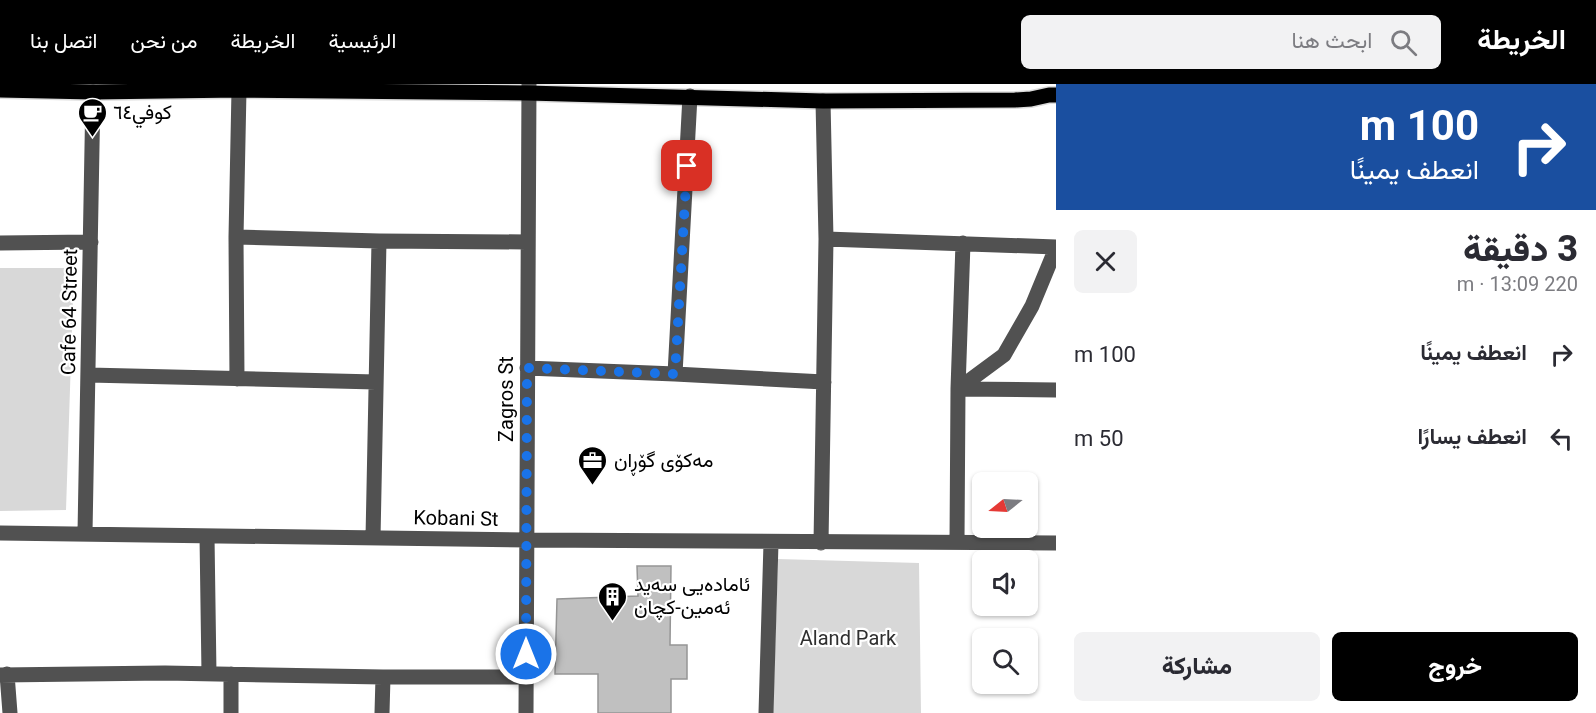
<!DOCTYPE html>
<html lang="ar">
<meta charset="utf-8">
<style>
body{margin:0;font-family:Roboto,Vazirmatn,sans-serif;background:#f2f2f3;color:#2b2b33;direction:rtl;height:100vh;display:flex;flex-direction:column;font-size:22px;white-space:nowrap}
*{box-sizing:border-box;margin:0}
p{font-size:20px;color:#7c7c81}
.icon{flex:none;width:33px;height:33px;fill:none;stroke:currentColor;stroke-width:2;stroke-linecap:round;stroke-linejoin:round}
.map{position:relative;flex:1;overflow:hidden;direction:ltr}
.side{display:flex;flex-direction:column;background:#fff;width:540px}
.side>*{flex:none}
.hud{background:#1a4fa0;color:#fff;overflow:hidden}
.needle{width:39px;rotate:252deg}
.fabs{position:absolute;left:972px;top:388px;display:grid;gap:12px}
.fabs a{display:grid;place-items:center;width:66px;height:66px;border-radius:9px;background:#fff;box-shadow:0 2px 4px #0004;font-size:30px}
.pin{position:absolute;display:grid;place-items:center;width:51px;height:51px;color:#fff;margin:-26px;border-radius:12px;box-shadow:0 3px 9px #0006}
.me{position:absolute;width:66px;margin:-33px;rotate:0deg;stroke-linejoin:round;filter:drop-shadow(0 0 4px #0008)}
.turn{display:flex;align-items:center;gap:21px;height:126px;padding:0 18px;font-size:27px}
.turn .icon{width:78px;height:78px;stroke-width:2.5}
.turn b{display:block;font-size:42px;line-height:51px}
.round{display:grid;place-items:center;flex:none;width:63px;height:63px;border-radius:9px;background:#f2f2f3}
.head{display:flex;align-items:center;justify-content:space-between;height:102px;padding:0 18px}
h1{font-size:36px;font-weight:800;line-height:45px}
.primary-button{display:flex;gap:12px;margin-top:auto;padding:12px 18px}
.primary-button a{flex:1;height:69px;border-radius:9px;background:#000;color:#fff;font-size:24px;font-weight:800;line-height:69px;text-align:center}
.primary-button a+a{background:#f2f2f3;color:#2b2b33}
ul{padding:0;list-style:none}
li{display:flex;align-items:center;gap:18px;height:84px;padding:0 18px}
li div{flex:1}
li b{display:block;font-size:22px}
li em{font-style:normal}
header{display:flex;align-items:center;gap:36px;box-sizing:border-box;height:84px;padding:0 30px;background:#000;color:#fff}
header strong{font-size:28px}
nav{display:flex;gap:33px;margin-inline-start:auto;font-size:21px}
.search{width:420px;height:54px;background:#f2f2f3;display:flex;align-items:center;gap:15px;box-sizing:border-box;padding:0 21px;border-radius:9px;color:#7c7c81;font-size:22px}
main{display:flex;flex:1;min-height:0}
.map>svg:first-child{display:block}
</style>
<header>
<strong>الخريطة</strong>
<div class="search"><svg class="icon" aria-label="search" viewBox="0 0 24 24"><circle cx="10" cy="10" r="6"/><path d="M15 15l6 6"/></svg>ابحث هنا</div>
<nav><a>الرئيسية</a><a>الخريطة</a><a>من نحن</a><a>اتصل بنا</a></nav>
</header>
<main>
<section class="side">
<div class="hud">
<div class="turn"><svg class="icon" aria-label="right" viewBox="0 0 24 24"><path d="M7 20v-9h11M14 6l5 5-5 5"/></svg><div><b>100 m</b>انعطف يمينًا</div></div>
</div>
<div class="head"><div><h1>3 دقيقة</h1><p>220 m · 13:09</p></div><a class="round"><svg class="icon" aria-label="close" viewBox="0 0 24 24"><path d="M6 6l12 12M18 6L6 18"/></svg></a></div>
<ul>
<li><svg class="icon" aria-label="right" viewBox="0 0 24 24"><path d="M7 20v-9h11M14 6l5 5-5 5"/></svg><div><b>انعطف يمينًا</b></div><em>100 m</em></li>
<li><svg class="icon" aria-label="left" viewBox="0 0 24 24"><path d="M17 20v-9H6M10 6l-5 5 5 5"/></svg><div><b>انعطف يسارًا</b></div><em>50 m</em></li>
</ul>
<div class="primary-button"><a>خروج</a><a>مشاركة</a></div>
</section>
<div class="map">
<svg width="1056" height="629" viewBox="0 0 1056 629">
<rect width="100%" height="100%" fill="#fff"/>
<path fill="#d8d8d8" d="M0 184H74L66 426 0 427Z
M778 475 919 479 921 629H773Z"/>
<path fill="#c0c0c0" stroke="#959595" stroke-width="1.5" d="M637 482H671L670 561H687V595H671V629H598V590H555L557 515 638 512Z"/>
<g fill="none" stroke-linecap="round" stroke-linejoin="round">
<defs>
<path id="major" d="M0 6 93 8 239 6 528 9 823 17 1015 16 1031 15 1049 11H1056"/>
</defs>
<use href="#major" stroke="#dbdbdb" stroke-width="18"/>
<path stroke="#515151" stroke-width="15" d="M236 153 379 157 527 158
M826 155 1056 163
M0 159 91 158
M527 284 675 290 824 298
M675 290 690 12
M89 291 376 298
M237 295 236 153 239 6
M958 305 1004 271 1032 222 1056 164
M958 305 1056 306
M0 449 528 456 1056 459
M85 449 93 8
M207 452 209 590
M373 454 379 157
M957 458 958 305 963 159
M821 459 826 155 823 17
M7 590 10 629
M0 591 165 589 383 593H526
M231 629V590
M382 629 383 593
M526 629 529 0
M766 629 771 459"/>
<use href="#major" stroke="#000" stroke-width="15"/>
</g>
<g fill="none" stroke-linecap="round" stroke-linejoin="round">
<path stroke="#1a73e8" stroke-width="10" stroke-dasharray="0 18" d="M526 570 527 284 675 290 687 82"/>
</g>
<defs>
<symbol id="cafe-pin" viewBox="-11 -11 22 30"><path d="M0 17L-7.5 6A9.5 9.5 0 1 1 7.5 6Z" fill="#000" stroke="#fff"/><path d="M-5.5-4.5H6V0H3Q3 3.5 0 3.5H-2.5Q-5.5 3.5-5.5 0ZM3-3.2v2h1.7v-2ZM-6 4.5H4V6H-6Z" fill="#fff"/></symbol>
<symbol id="office-pin" viewBox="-11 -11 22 30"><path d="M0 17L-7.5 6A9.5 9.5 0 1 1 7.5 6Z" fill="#000" stroke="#fff"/><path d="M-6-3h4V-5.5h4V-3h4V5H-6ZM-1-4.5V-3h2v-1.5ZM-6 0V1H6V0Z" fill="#fff"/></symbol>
<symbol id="building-pin" viewBox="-11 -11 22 30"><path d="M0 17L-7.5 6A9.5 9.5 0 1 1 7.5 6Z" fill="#000" stroke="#fff"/><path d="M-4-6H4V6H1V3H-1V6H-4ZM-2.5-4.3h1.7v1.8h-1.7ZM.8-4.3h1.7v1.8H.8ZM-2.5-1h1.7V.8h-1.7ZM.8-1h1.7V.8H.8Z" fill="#fff"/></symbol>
</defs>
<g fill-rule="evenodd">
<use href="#cafe-pin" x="76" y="12" width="33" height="45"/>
<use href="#office-pin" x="576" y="360" width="33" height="45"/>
<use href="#building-pin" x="596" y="496" width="33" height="45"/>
</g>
<g text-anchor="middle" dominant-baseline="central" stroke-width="4.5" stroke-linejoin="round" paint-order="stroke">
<g font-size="20" fill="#000" stroke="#fff" text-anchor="start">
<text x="113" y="28">كوفي٦٤</text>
<text x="614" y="376">مەکۆی گۆڕان</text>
<text x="634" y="500">ئامادەیی سەید<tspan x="634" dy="23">ئەمین-کچان</tspan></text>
</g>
<g font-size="20" fill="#000" stroke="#fff">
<text transform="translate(69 228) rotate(-89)">Cafe 64 Street</text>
<text transform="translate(506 315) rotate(-90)">Zagros St</text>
<text transform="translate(456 434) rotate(1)">Kobani St</text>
</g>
<g font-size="20" fill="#2f2f2f" stroke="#fff">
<text x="848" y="554">Aland Park</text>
</g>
</g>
</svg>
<div class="fabs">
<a><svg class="needle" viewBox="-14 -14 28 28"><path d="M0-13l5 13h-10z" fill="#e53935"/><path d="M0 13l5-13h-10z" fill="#7c7c81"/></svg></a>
<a><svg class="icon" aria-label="sound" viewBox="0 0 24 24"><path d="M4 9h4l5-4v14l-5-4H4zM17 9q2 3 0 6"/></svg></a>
<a><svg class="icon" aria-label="search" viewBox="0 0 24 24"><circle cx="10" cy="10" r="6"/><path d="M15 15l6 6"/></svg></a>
</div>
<div class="pin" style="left:687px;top:82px;background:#d93025"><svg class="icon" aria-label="arrive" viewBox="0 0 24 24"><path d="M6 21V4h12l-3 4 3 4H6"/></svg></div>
<svg class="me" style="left:526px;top:570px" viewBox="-20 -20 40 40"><circle r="17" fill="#1a73e8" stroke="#fff" stroke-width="3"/><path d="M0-11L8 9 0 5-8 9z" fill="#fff"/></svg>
</div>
</main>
